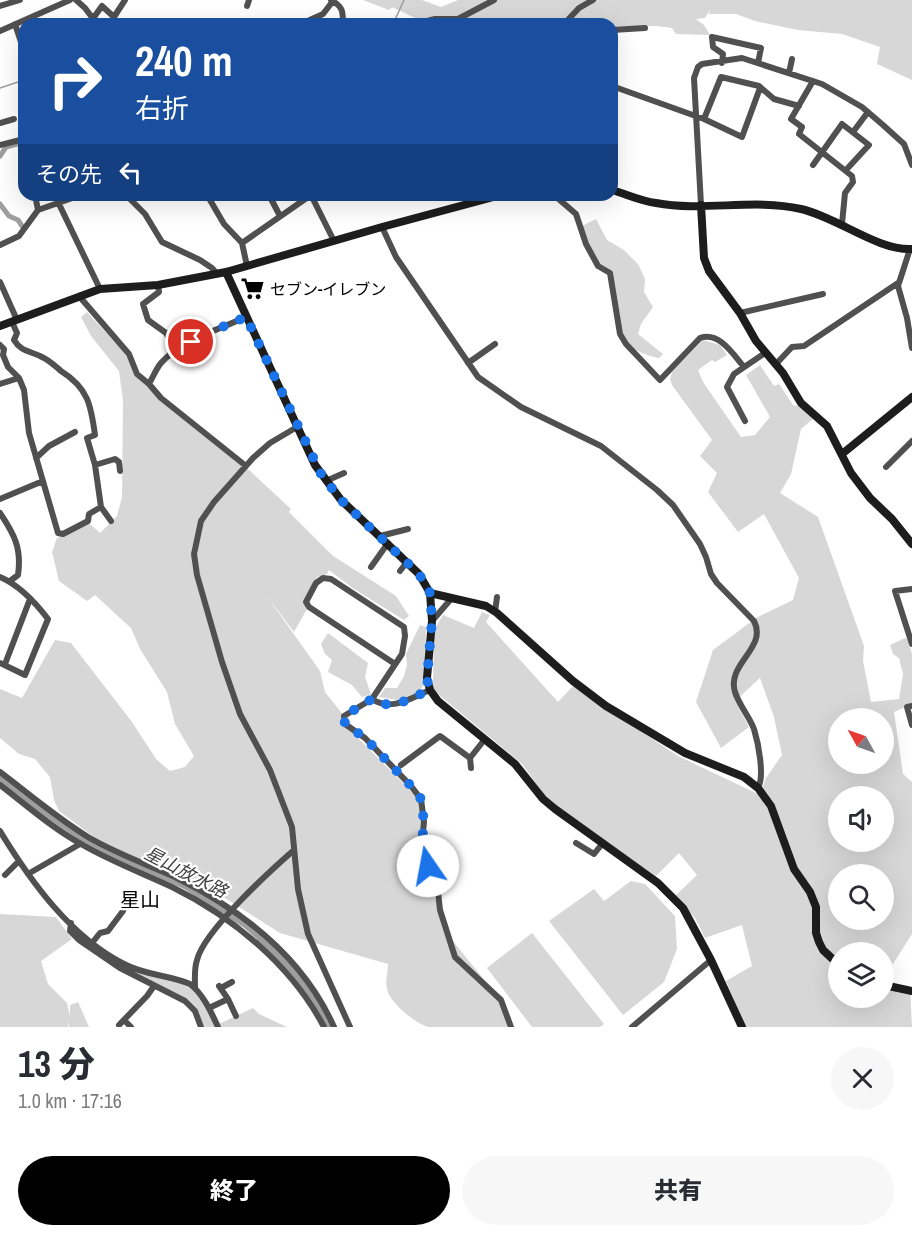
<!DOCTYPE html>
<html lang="ja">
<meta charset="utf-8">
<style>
body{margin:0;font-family:"Archivo Narrow","Noto Sans JP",sans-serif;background:#f7f7f7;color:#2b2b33;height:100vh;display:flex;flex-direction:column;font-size:22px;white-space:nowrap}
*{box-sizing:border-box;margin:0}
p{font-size:20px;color:#7c7c81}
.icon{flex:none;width:33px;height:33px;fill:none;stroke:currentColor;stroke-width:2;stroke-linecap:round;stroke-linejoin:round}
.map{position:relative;height:1027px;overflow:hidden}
.details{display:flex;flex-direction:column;background:#fff;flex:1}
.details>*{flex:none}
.top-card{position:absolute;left:18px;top:18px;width:600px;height:183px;border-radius:18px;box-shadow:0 6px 24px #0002;background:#1a4fa0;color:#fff;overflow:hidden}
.needle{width:39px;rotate:310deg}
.buttons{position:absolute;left:828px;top:708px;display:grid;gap:12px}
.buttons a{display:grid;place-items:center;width:66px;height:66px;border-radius:50%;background:#fff;box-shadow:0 6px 24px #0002;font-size:30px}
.pin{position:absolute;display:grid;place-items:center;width:51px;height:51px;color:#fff;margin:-26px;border:3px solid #fff;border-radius:50%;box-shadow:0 2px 6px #0007}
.me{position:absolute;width:66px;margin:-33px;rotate:348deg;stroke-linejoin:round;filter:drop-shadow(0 0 4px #0008)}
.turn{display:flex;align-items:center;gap:21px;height:126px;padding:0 18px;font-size:27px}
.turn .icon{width:78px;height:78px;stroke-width:2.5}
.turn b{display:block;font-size:42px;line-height:51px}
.then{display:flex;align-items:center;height:57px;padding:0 18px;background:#0003;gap:12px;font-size:22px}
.round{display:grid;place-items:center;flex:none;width:63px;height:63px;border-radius:32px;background:#f7f7f7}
.headline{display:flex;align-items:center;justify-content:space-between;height:102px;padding:0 18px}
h1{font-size:36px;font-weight:800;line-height:45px}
.action{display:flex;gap:12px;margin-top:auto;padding:12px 18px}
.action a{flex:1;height:69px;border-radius:36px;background:#000;color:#fff;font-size:24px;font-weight:800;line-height:69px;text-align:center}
.action a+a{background:#f7f7f7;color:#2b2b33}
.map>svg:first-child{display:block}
</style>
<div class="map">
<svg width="912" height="1027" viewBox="0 0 912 1027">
<rect width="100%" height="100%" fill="#fff"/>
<path fill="#d7d7d7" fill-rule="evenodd" d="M363 0H422L441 7 458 0H912V80L877 64 880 47 842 34 798 30 755 21 736 14H709L710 10 705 18 696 19 704 25 710 35 676 34 672 28 656 26 612 27V24H428L392 7 389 10Z
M596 219 607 240 624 250 638 264 645 279 644 292 653 307 641 324 638 334 663 354 659 358C650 357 630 349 625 342 615 327 614 291 610 273L598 266 580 227Z
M87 312 123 351 142 381 235 457 291 509 289 512 333 556 396 596 409 616 404 620 354 589 329 570 327 574 317 577 306 605 307 609 294 632 266 595 320 671 325 692 344 716V724L419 799 423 816 419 853 448 935 503 1003 510 1027H428C415 1023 389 1002 387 989 385 981 388 972 388 964L280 933 198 881 124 854 94 837 59 811 54 800 50 777 35 759 19 754 0 738V689L22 698 55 640 71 643 132 722 156 759 170 771 185 767 194 756 175 724 167 692 140 649 131 628 95 595 87 601 59 581 52 552 57 538 89 523 100 533 117 516 122 497 123 401 119 371 91 336 81 317Z
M703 340 720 345 727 355 715 362 712 360 698 370 703 382 741 437 755 435 770 417 746 375 760 365 774 386 779 384 793 405 802 407 814 418 801 429 791 474 780 493 818 517 864 646 863 661 871 702 899 699 903 674 899 658 893 654 890 645 905 638 908 640 912 654V704L894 712 903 774 912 782V934L884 978V952H838V998H884V982L910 986 912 1027H745L726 981 752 966 742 925 705 938 695 918 675 896 697 875 679 853 656 876 571 819 545 796 522 764 433 690 434 630 443 615 474 628 482 612 490 615 486 622 558 702 573 686 678 756 760 795 766 778 782 755 774 717 760 678 735 701 749 727 721 748 696 702 713 650 756 618 793 600 799 578 764 514 738 532 708 492 717 473 700 456 712 440 672 385 670 379 672 372ZM838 718H884V764H838ZM838 796H884V842H838ZM838 874H884V920H838Z
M420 625 426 627 425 683 419 692 397 700 379 697 385 688H397L404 676 407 665 406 654Z
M328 633 368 663 365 677 371 694 362 697 352 685 328 672 332 660 325 654 321 644Z
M631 881 645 884 675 916 677 949 664 982 623 1015 549 921 594 889 604 901Z
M0 914 56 917 72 939 41 961 48 984 67 1003 70 1016V1005L78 1002 89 1027H69V1021L68 1027H0Z
M532 933 604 1024 600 1027H532L487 968Z
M132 967 197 989 219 1024 253 1008 259 1014 287 1027H199L190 1008 181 999 127 971Z"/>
<path fill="#9e9e9e" d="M0 774 87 838 177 880 237 914 273 945 265 946 243 927 184 889 89 847 0 785Z"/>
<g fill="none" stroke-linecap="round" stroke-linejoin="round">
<path stroke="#9e9e9e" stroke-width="1.5" d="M394 22 404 0
M0 88 24 80"/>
<path stroke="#9e9e9e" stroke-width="5" d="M0 156 6 147 24 142
M0 204 9 216 18 220 22 226"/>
<path stroke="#9e9e9e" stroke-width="9" d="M261 939 306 988 331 1027"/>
<path stroke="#505050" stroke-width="6" d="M76 0 85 8 97 24
M331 0C343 7 343 11 343 24
M0 6 20 0
M247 6 249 0
M15 24 24 51
M89 24 102 6 114 17 125 0
M301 24 323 14 333 1
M366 24H369
M415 24 435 19H458L494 0
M564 24 579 8 593 0
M612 30 645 28
M0 31 70 0
M722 63 723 54 713 47 712 37 761 48 758 63
M789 73 792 59
M813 81 791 119 802 127 799 134 852 176 853 182 845 193 842 224
M612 86 704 119 742 137 760 88
M704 119 721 77 759 86 774 99 799 106
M0 123 14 119
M853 132 868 112
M0 145 24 139
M813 165 842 124 869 145 846 170
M126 195 145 214 162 242 200 260 212 268 217 274
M210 195V200L224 224 242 243 247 266
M269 195 280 216
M311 195 334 241
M554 195 576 214 586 244 598 266 610 273 620 334 626 344 660 380 700 338C719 331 733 354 744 367
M58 202 100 289
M701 205 694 78 698 67 702 64 742 58 822 84 862 107 883 125 904 144 912 165
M38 210 81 195
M382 227 396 257 478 377 521 407 601 446 657 490 673 505 700 544 706 557 711 574 717 583 754 621C768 648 726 664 735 692 739 705 749 716 754 729 758 742 765 776 758 788
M242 243 311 195
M0 245 19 236 38 210 35 195
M910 249 898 286 907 318 912 348
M0 282 17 320
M158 285 159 292 143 304 148 320 166 333 176 351
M79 296 129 354 137 374 149 384
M740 313 823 294
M246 317C220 329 180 341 161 363 156 369 153 377 149 384L161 398 246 466
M12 322 17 333 14 340C21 352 31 351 42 357 49 360 55 366 61 371 88 388 91 405 95 435L87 438 95 465 101 507
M0 345 4 349 3 355 8 367 19 378 24 390 29 433 58 533 63 534 88 521 89 514 101 507 111 521
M468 363 495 344
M776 364 792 347 804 346 898 283
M0 384 19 378
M745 421 727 387 734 374 765 353
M297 427 270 443 253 458 214 502 201 521 194 554 197 575 222 662 240 714 270 770 292 827 298 889 308 934 350 1027
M36 458 49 446 75 432
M95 465 115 459 119 462 120 471
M886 467 912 441
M326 481 344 473
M0 499 43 481
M0 513C14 534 22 548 18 575L10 581
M380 536 408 529
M371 567 388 543
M400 571 407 562
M0 577C19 585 35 602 48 619L25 675 0 663
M912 589 895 591 912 644
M495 612 497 597
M432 621 451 599
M5 664 30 599
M395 664 309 607 306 602 316 583 323 578 331 579 404 627 405 636 402 654 372 699 344 716 345 724 365 738 411 786 421 799 424 822 421 853 437 883 440 910 455 957 501 1000 511 1027
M372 699C391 712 411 698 430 690
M912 706 907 707 912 725
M470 758 471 768
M401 765 440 736 470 758 485 739
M0 772C29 794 57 818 88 837 115 853 146 864 175 877 242 910 303 957 334 1027
M0 785C26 805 52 828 81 844 110 861 142 873 172 887 233 917 292 966 324 1027
M0 831C31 882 70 936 124 964 144 975 169 975 190 984 204 995 211 1012 218 1027
M576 843 594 854 602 844
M28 874 80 844
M5 875 19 861
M71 923 70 931 79 940 120 968 185 1001 195 1011 201 1027
M92 943 100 933 108 931 123 911
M195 987C195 978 194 969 197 960 204 931 270 871 294 850
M221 988 232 982
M228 999 236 1016
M209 1008 228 999 219 986
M124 1020 131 1027
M119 1025 147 996 154 986
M632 1027 711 960"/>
<path stroke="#1d1d1d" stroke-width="8" d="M612 190C626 194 641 201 656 203 704 212 754 198 801 209 837 217 878 251 912 249
M701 205 704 258 709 271 740 313 756 341 783 373 801 403 827 426 851 473 870 498 892 519 912 544
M226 272 315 465 341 500 419 574 430 593 432 621 427 678 430 690 438 701 515 764 543 799 555 809 658 883 683 908 711 960 742 1027
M0 326 100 289 158 285 226 272 382 227 501 195
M842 454 912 397
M430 593 486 606 497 613 573 681 606 706 685 753 744 777 758 788 771 806 794 869 810 892 816 907V933L819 942 823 950 838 964
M884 985 912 991"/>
</g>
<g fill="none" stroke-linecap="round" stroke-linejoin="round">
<path stroke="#1a73e8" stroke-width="10" stroke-dasharray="0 18" d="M191 342 206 334 246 317 321 474 341 500 419 574 430 593 432 621 427 678 429 690C411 698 391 712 372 699L344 716 345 724 365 738 411 786 421 799 424 822 421 853 428 866"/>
</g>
<defs>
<symbol id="supermarket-bare" viewBox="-9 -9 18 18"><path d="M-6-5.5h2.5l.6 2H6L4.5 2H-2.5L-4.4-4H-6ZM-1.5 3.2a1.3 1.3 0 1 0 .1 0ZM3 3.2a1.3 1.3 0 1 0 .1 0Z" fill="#000" stroke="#fff" stroke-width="2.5" paint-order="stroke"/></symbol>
</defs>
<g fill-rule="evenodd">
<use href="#supermarket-bare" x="236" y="272" width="33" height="33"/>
</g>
<g text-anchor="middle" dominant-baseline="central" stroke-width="4.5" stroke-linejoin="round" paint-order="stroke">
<g font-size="16" fill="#000" stroke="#fff" text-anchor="start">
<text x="270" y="289">セブン-イレブン</text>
</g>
<g font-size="18" font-style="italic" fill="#3f3f3f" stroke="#fff">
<text transform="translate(186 872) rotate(27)">星山放水路</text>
</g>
<g font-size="20" fill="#000" stroke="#fff">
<text x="140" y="899">星山</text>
</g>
</g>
</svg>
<div class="buttons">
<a><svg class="needle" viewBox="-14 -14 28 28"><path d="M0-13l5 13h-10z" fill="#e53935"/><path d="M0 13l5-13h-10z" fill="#7c7c81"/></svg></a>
<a><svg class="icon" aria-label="sound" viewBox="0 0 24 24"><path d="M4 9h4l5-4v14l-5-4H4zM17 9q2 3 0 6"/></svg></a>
<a><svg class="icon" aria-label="search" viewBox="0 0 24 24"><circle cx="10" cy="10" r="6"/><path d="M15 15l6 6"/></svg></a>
<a><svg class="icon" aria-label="layers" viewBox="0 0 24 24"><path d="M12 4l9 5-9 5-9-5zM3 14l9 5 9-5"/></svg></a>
</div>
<div class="pin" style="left:191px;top:342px;background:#d93025"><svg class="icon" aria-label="arrive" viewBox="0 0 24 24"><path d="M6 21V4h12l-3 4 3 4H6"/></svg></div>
<svg class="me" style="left:428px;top:866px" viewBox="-20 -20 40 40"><circle r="19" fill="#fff"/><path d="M0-13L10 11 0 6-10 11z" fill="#1a73e8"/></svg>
<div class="top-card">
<div class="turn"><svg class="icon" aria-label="right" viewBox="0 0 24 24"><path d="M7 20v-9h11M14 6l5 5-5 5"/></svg><div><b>240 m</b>右折</div></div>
<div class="then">その先<svg class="icon" aria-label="left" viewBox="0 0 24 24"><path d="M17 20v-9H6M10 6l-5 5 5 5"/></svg></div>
</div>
</div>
<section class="details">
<div class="headline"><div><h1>13 分</h1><p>1.0 km · 17:16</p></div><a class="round"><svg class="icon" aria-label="close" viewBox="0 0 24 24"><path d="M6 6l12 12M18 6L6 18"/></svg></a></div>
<div class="action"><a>終了</a><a>共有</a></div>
</section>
